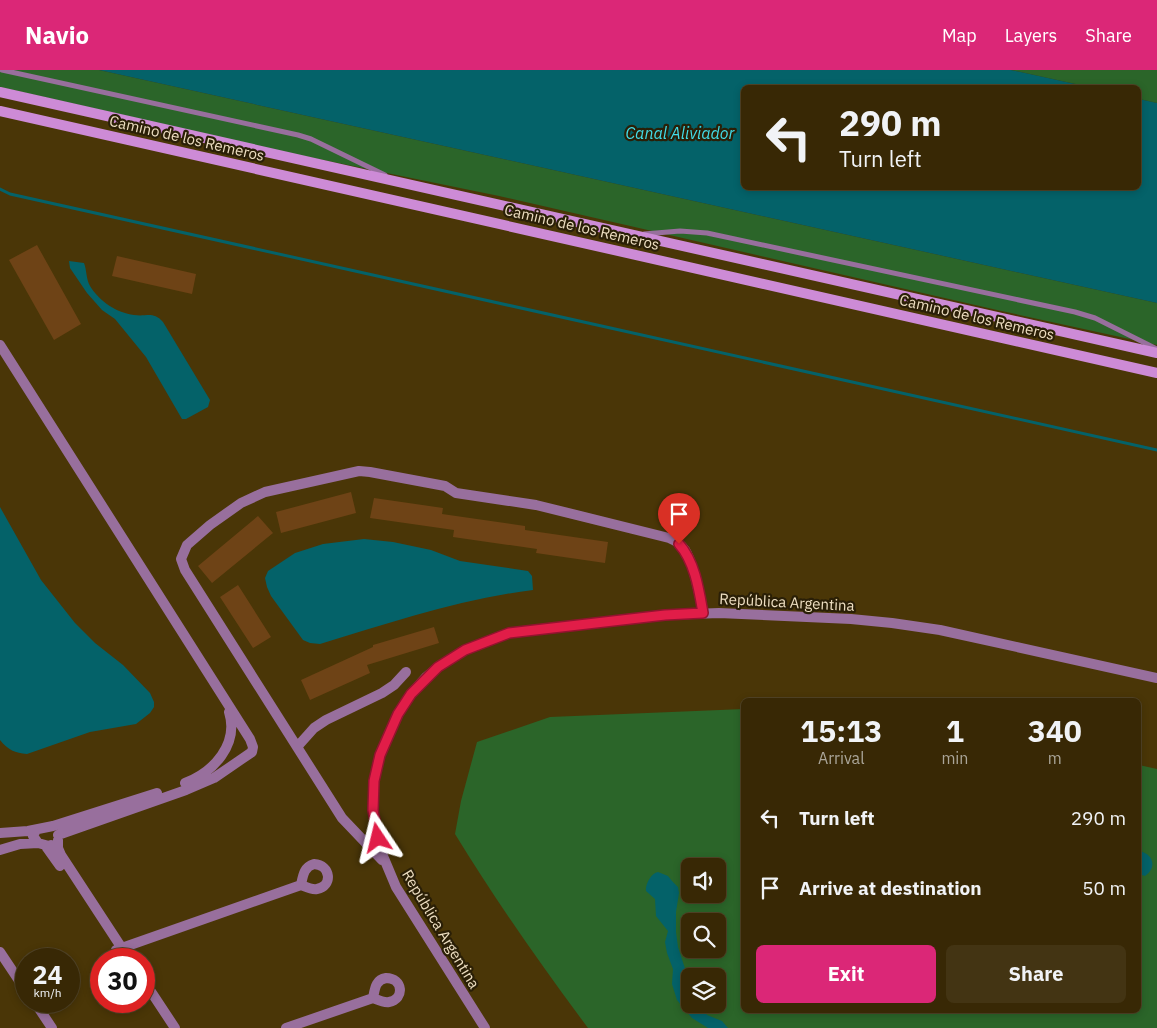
<!DOCTYPE html>
<meta charset="utf-8">
<style>
body{margin:0;font-family:"IBM Plex Sans",sans-serif;background:#433413;color:#f1f3f6;height:100vh;display:flex;flex-direction:column;font-size:19px;white-space:nowrap}
*{box-sizing:border-box;margin:0}
p{font-size:16px;color:#aba69a}
.icon{flex:none;width:28px;height:28px;fill:none;stroke:currentColor;stroke-width:2;stroke-linecap:round;stroke-linejoin:round}
.map{position:relative;flex:1;overflow:hidden}
.sheet{position:absolute;left:741px;top:628px;width:400px;height:315px;display:flex;flex-direction:column;background:#382805;border-radius:8px;box-shadow:0 2px 8px #0003,0 0 0 1px #524427}
.sheet>*{flex:none}
.hud{position:absolute;left:741px;top:15px;width:400px;height:105px;border-radius:8px;box-shadow:0 2px 8px #0003,0 0 0 1px #524427;background:#382805;color:#f1f3f6;overflow:hidden}
.tools{position:absolute;left:681px;top:788px;display:grid;gap:10px}
.tools a{display:grid;place-items:center;width:45px;height:45px;border-radius:8px;background:#382805;box-shadow:0 2px 8px #0003,0 0 0 1px #524427;font-size:25px}
.speed{position:absolute;left:15px;top:878px;display:flex;gap:10px;font-size:25px;font-weight:700;text-align:center}
.speed>*{display:grid;place-content:center;width:65px;height:65px;border-radius:50%;background:#382805;box-shadow:0 2px 8px #0003,0 0 0 1px #524427;line-height:1}
.speed small{font-size:12px;font-weight:400}
.speed .limit{border:8px solid #d22;background:#fff;color:#111}
.pin{position:absolute;display:grid;place-items:center;width:42px;height:42px;color:#fff;margin:-51px -21px;border-radius:50% 50% 50% 0;rotate:-45deg;box-shadow:0 0 5px #0007}
.pin .icon{rotate:45deg}
.me{position:absolute;width:55px;margin:-28px;rotate:350deg;stroke-linejoin:round;filter:drop-shadow(0 0 4px #0008)}
.turn{display:flex;align-items:center;gap:18px;height:105px;padding:0 15px;font-size:22px}
.turn .icon{width:65px;height:65px;stroke-width:2.5}
.turn b{display:block;font-size:35px;line-height:42px}
.eta{display:flex;justify-content:space-evenly;align-items:center;height:85px;text-align:center}
.eta b{font-size:30px;font-weight:800;line-height:35px}
.primary-button{display:flex;gap:10px;margin-top:auto;padding:10px 15px}
.primary-button a{flex:1;height:58px;border-radius:8px;background:#db2777;color:#fff;font-size:20px;font-weight:800;line-height:58px;text-align:center}
.primary-button a+a{background:#433413;color:#f1f3f6}
ul{padding:0;list-style:none}
li{display:flex;align-items:center;gap:15px;height:70px;padding:0 15px}
li div{flex:1}
li b{display:block;font-size:19px}
li em{font-style:normal}
header{display:flex;align-items:center;gap:30px;box-sizing:border-box;height:70px;padding:0 25px;background:#db2777;color:#fff}
header strong{font-size:24px}
nav{display:flex;gap:28px;margin-inline-start:auto;font-size:18px}
.map>svg:first-child{display:block}
</style>
<header>
<strong>Navio</strong>
<nav><a>Map</a><a>Layers</a><a>Share</a></nav>
</header>
<div class="map">
<svg width="1157" height="958" viewBox="0 0 1157 958">
<rect width="100%" height="100%" fill="#4a3607"/>
<path fill="#2b6529" fill-rule="evenodd" d="M0 0H99L1157 233V275L997 240 499 126 299 85 0 17Z
M1011 0H1157V33L1139 29V18L1089 17Z
M744 639V940H1139V695L1157 699V958H588C541 895 496 831 455 764L461 731 477 672 550 647ZM690 796H718V824H690ZM690 851H718V879H690ZM690 906H718V934H690Z"/>
<path fill="#046269" d="M99 0H1011L1089 17 744 18V118H1139V29L1157 33V233Z
M69 191 84 193C87 201 86 209 90 216 99 231 117 243 134 245 147 247 153 241 163 252L210 330 208 337 186 349H182L146 287 115 249 102 240 87 223 70 198Z
M0 437 41 510 75 553 95 573 123 595 150 623 154 632V637L150 643 136 654 90 662 27 684C15 683 8 680 0 670Z
M364 469 393 472 431 480 460 491 528 501 532 506 533 520C460 529 390 553 320 574L310 573 303 570 271 526 267 517 265 508 268 501 295 483 323 474Z
M1139 781C1154 784 1157 798 1145 806L1139 804Z
M658 802 668 806 672 811 678 817 679 823 676 842V862L678 877 690 914V934H700L707 945 722 951 728 958H708L692 948 677 930 672 914 673 899 667 883 665 872 668 861 656 846 655 829 646 821C645 815 651 803 658 802Z"/>
<g fill="none" stroke-linecap="round" stroke-linejoin="round">
<path stroke="#046269" stroke-width="3" d="M0 119 10 124 1157 380"/>
</g>
<path fill="#6e4316" d="M37 175 81 254 54 270 9 190Z
M117 186 196 204 192 224 112 206Z
M351 422 356 443 281 463 276 442Z
M374 428 443 438 442 444 525 456V460L608 472 605 493 536 483 537 479 453 467 454 460 370 448Z
M258 446 273 463 212 513 198 496Z
M238 515 271 567 253 578 220 527Z
M434 557 439 573 367 595 370 603 310 630 301 610 373 577V575Z"/>
<g fill="none" stroke-linecap="round" stroke-linejoin="round">
<path stroke="#986f9d" stroke-width="5" d="M2 0 298 65 311 69 385 105
M644 164 680 161 707 163 1075 242 1095 248 1157 279"/>
<path stroke="#986f9d" stroke-width="10" d="M0 275 250 669 253 677 252 682 214 708 186 720 58 765
M297 677 314 658 326 650 382 623 394 615 406 602
M185 713C214 702 239 674 229 642
M36 760 33 766 38 773 49 776 51 775
M0 763 28 761 53 756 157 723
M58 770V778L61 785 129 889
M45 775 60 796
M0 780 20 774 38 773
M382 790 342 748 185 500 181 489 187 475 210 455 241 433 265 422 359 401 370 402 445 416 456 423 536 435 669 468C676 471 681 474 685 480 694 494 700 527 703 543
M314 794C331 795 333 816 317 819 312 820 306 817 301 815 303 805 304 797 314 794Z
M116 880 301 815
M0 882 26 921
M386 908C403 908 405 929 389 932 384 933 378 930 373 928 375 919 375 910 386 908Z
M144 911 175 958
M34 931 52 958
M286 958 373 928
M485 958 396 817 383 786 373 740 374 711 380 685 398 644 411 624 426 607 438 597 465 580 509 563 665 545 719 543 851 549 892 553 940 560 1157 608"/>
<path stroke="#cd8bd6" stroke-width="10" d="M0 22 1157 283
M0 41 1157 303"/>
</g>
<g fill="none" stroke-linecap="round" stroke-linejoin="round">
<defs>
<path id="route" d="M378 768 373 740 374 711 380 685 398 644 411 624 438 597 465 580 509 563 665 545 703 543C699 520 695 492 679 474"/>
</defs>
<use href="#route" stroke="#92132f" stroke-width="12"/>
<use href="#route" stroke="#e11d48" stroke-width="9"/>
</g>
<g text-anchor="middle" dominant-baseline="central" stroke-width="4.5" stroke-linejoin="round" paint-order="stroke">
<g font-size="15" fill="#eddec1" stroke="#2a1f07">
<text transform="translate(187 68) rotate(13)">Camino de los Remeros</text>
<text transform="translate(582 157) rotate(13)">Camino de los Remeros</text>
<text transform="translate(977 247) rotate(13)">Camino de los Remeros</text>
<text transform="translate(787 532) rotate(3)">República Argentina</text>
<text transform="translate(441 859) rotate(59)">República Argentina</text>
</g>
<g font-size="16" font-style="italic" fill="#42dde9" stroke="#2a1f07">
<text x="680" y="63">Canal Aliviador</text>
</g>
</g>
</svg>
<div class="tools">
<a><svg class="icon" aria-label="sound" viewBox="0 0 24 24"><path d="M4 9h4l5-4v14l-5-4H4zM17 9q2 3 0 6"/></svg></a>
<a><svg class="icon" aria-label="search" viewBox="0 0 24 24"><circle cx="10" cy="10" r="6"/><path d="M15 15l6 6"/></svg></a>
<a><svg class="icon" aria-label="layers" viewBox="0 0 24 24"><path d="M12 4l9 5-9 5-9-5zM3 14l9 5 9-5"/></svg></a>
</div>
<div class="speed"><div>24<small>km/h</small></div><div class="limit">30</div></div>
<div class="pin" style="left:679px;top:474px;background:#d93025"><svg class="icon" aria-label="arrive" viewBox="0 0 24 24"><path d="M6 21V4h12l-3 4 3 4H6"/></svg></div>
<svg class="me" style="left:378px;top:768px" viewBox="-20 -20 40 40"><path d="M0-17L14 15 0 8-14 15z" fill="#e11d48" stroke="#fff" stroke-width="4"/></svg>
<div class="hud">
<div class="turn"><svg class="icon" aria-label="left" viewBox="0 0 24 24"><path d="M17 20v-9H6M10 6l-5 5 5 5"/></svg><div><b>290 m</b>Turn left</div></div>
</div>
<section class="sheet">
<div class="eta">
<div><b>15:13</b><p>Arrival</p></div>
<div><b>1</b><p>min</p></div>
<div><b>340</b><p>m</p></div>
</div>
<ul>
<li><svg class="icon" aria-label="left" viewBox="0 0 24 24"><path d="M17 20v-9H6M10 6l-5 5 5 5"/></svg><div><b>Turn left</b></div><em>290 m</em></li>
<li><svg class="icon" aria-label="arrive" viewBox="0 0 24 24"><path d="M6 21V4h12l-3 4 3 4H6"/></svg><div><b>Arrive at destination</b></div><em>50 m</em></li>
</ul>
<div class="primary-button"><a>Exit</a><a>Share</a></div>
</section>
</div>
